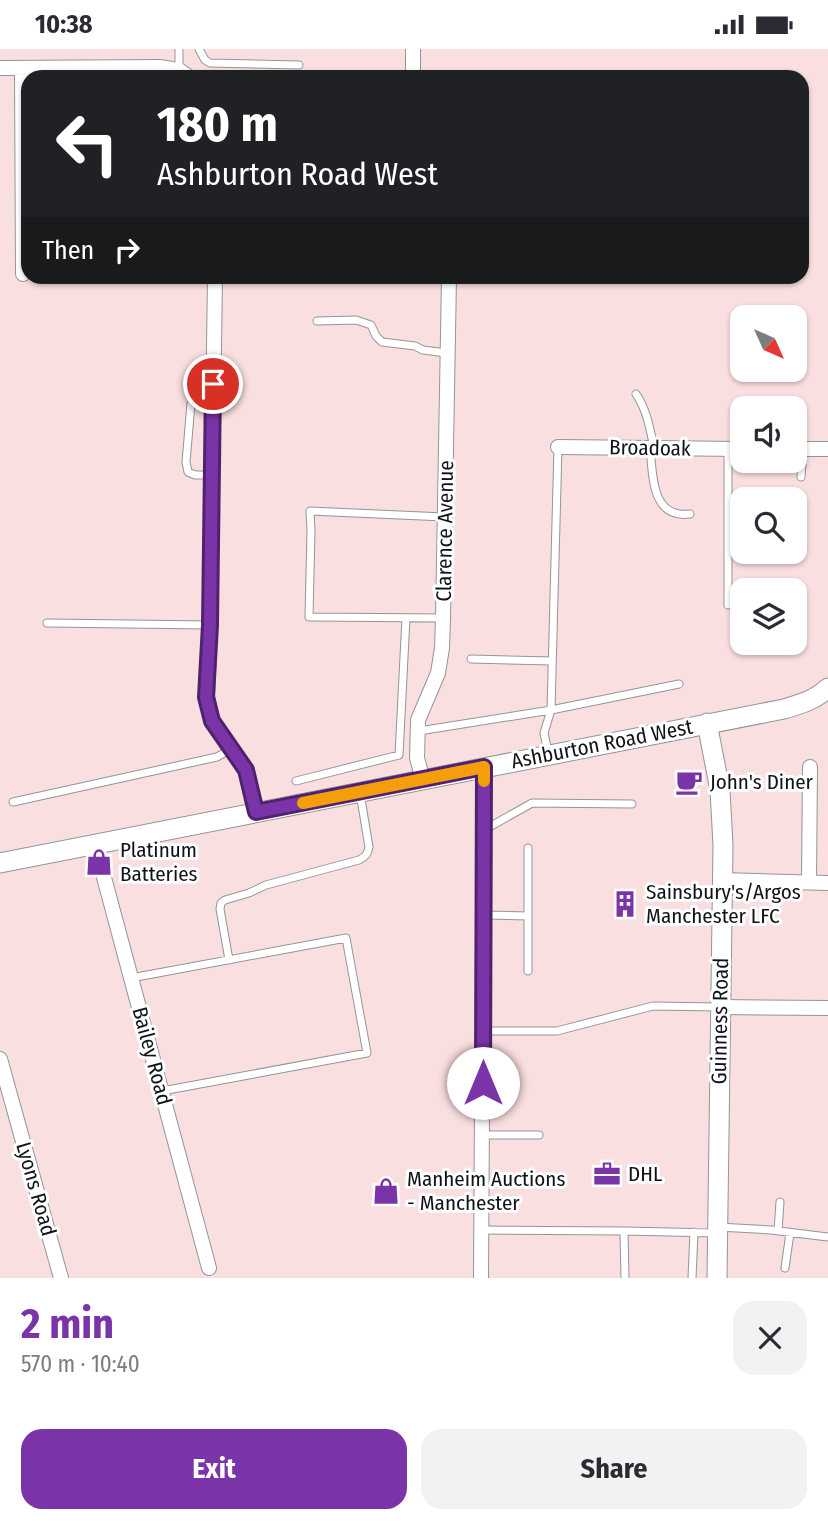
<!DOCTYPE html>
<meta charset="utf-8">
<style>
body{margin:0;font-family:"Fira Sans Condensed",sans-serif;background:#f2f2f3;color:#2b2b33;height:100vh;display:flex;flex-direction:column;font-size:26px;white-space:nowrap}
*{box-sizing:border-box;margin:0}
p{font-size:23px;color:#7c7c81}
.icon{flex:none;width:38px;height:38px;fill:none;stroke:currentColor;stroke-width:2;stroke-linecap:round;stroke-linejoin:round}
.map{position:relative;height:1229px;overflow:hidden}
.side{display:flex;flex-direction:column;background:#fff;flex:1}
.side>*{flex:none}
.banner{position:absolute;left:21px;top:21px;width:788px;height:214px;border-radius:21px;box-shadow:0 2px 5px #0004;background:#202124;color:#fff;overflow:hidden}
.needle{width:46px;rotate:135deg}
.buttons{position:absolute;left:730px;top:256px;display:grid;gap:14px}
.buttons a{display:grid;place-items:center;width:77px;height:77px;border-radius:14px;background:#fff;box-shadow:0 2px 5px #0004;font-size:35px}
.pin{position:absolute;display:grid;place-items:center;width:60px;height:60px;color:#fff;margin:-30px;border:4px solid #fff;border-radius:50%;box-shadow:0 2px 7px #0007}
.me{position:absolute;width:77px;margin:-38px;rotate:0deg;stroke-linejoin:round;filter:drop-shadow(0 0 5px #0008)}
.turn{display:flex;align-items:center;gap:24px;height:147px;padding:0 21px;font-size:32px}
.turn .icon{width:91px;height:91px;stroke-width:2.5}
.turn b{display:block;font-size:49px;line-height:60px}
.then{display:flex;align-items:center;height:66px;padding:0 21px;background:#0003;gap:14px;font-size:26px}
.round{display:grid;place-items:center;flex:none;width:74px;height:74px;border-radius:21px;background:#f2f2f3}
.summary{display:flex;align-items:center;justify-content:space-between;height:119px;padding:0 21px}
h1{font-size:42px;font-weight:700;line-height:52px;color:#7b34a7}
.primary-button{display:flex;gap:14px;margin-top:auto;padding:14px 21px}
.primary-button a{flex:1;height:80px;border-radius:21px;background:#7b34a7;color:#fff;font-size:28px;font-weight:700;line-height:80px;text-align:center}
.primary-button a+a{background:#f2f2f3;color:#2b2b33}
.status{display:flex;justify-content:space-between;align-items:center;height:49px;padding:0 35px;background:#fff;direction:ltr}
.status svg{height:19px;fill:currentColor}
.map>svg:first-child{display:block}
</style>
<div class="status"><b>10:38</b><svg viewBox="0 0 49 12"><path d="M0 12V9h3v3zM5 12V6h3v6zM10 12V3h3v9zM15 12V0h3v12zM26 1h20v11H26zM47 4h2v5h-2z"/></svg></div>
<div class="map">
<svg width="828" height="1229" viewBox="0 0 828 1229">
<rect width="100%" height="100%" fill="#eef0f2"/>
<path fill="#fadfe0" fill-rule="evenodd" d="M0 0H828V1229H0ZM28 28H802V228H28ZM742 268H794V320H742ZM742 359H794V411H742ZM742 450H794V502H742ZM742 541H794V593H742Z"/>
<g fill="none" stroke-linecap="round" stroke-linejoin="round">
<defs>
<path id="lane" d="M199 0 205 11 210 14 299 16
M179 21V0
M317 272 356 271 371 276 376 287 382 293 415 297 423 301 447 304
M636 345C647 361 650 380 654 399
M191 355 186 413 188 423 195 426H212
M650 399C653 426 651 470 690 465
M801 428 803 400
M728 556V400
M443 569 309 568 311 482 310 462 444 468
M47 574 210 576
M471 610 552 612
M419 682 551 661 558 398
M548 703 544 684 551 661 679 635
M296 732 399 706 406 569
M13 753 217 708 231 700
M484 781 532 754 632 755
M484 866 528 867
M229 911 220 860 221 854 225 851 249 844 266 836 359 811C365 808 368 805 369 798L360 744
M528 922V799
M131 929 346 889 367 1004 162 1042
M483 982H557L653 957 719 958
M483 1086H539
M718 1178 771 1181 828 1188
M482 1181 624 1182
M778 1182 780 1153
M785 1219 790 1184
M625 1229 624 1182 716 1184
M692 1229 694 1183"/>
<path id="street" d="M413 0V28
M0 19 159 18 179 21 189 28
M22 19 23 225
M215 228 210 576 207 648 212 672 246 721 256 763
M558 398 742 400
M794 400H828
M423 731 417 709 418 671 438 624 442 599 443 569 449 228
M95 795 209 1219
M722 831 828 834
M809 833 810 718
M720 958 828 959
M0 1010 61 1229
M481 1229 484 718"/>
<path id="secondary" d="M707 674 720 741 723 796 717 1229
M0 814 784 660C801 655 815 651 828 639"/>
</defs>
<use href="#lane" stroke="#939596" stroke-width="9"/>
<use href="#street" stroke="#939596" stroke-width="16"/>
<use href="#secondary" stroke="#939596" stroke-width="21"/>
<use href="#lane" stroke="#fff" stroke-width="7"/>
<use href="#street" stroke="#fff" stroke-width="14"/>
<use href="#secondary" stroke="#fff" stroke-width="19"/>
</g>
<g fill="none" stroke-linecap="round" stroke-linejoin="round">
<defs>
<path id="route" d="M213 335 210 576 206 648 212 672 246 721 256 763 484 718 483 1034"/>
</defs>
<use href="#route" stroke="#50226d" stroke-width="18"/>
<use href="#route" stroke="#7b34a7" stroke-width="12"/>
<path stroke="#f59e0b" stroke-width="12" d="M303 754 484 718V732"/>
</g>
<defs>
<symbol id="cafe-bare" viewBox="-9 -9 18 18"><path d="M-5.5-4.5H6V0H3Q3 3.5 0 3.5H-2.5Q-5.5 3.5-5.5 0ZM3-3.2v2h1.7v-2ZM-6 4.5H4V6H-6Z" fill="#7b34a7" stroke="#fcfeff" stroke-width="2.5" paint-order="stroke"/></symbol>
<symbol id="shop-bare" viewBox="-9 -9 18 18"><path d="M-5-2.5h2.3a2.7 3.5 0 0 1 5.4 0H5L5.5 6h-11ZM-1.5-2.5h3a1.5 2.3 0 0 0-3 0Z" fill="#7b34a7" stroke="#fcfeff" stroke-width="2.5" paint-order="stroke"/></symbol>
<symbol id="building-bare" viewBox="-9 -9 18 18"><path d="M-4-6H4V6H1V3H-1V6H-4ZM-2.5-4.3h1.7v1.8h-1.7ZM.8-4.3h1.7v1.8H.8ZM-2.5-1h1.7V.8h-1.7ZM.8-1h1.7V.8H.8Z" fill="#7b34a7" stroke="#fcfeff" stroke-width="2.5" paint-order="stroke"/></symbol>
<symbol id="office-bare" viewBox="-9 -9 18 18"><path d="M-6-3h4V-5.5h4V-3h4V5H-6ZM-1-4.5V-3h2v-1.5ZM-6 0V1H6V0Z" fill="#7b34a7" stroke="#fcfeff" stroke-width="2.5" paint-order="stroke"/></symbol>
</defs>
<g fill-rule="evenodd">
<use href="#cafe-bare" x="670" y="714" width="38" height="38"/>
<use href="#shop-bare" x="80" y="794" width="38" height="38"/>
<use href="#building-bare" x="606" y="836" width="38" height="38"/>
<use href="#office-bare" x="588" y="1106" width="38" height="38"/>
<use href="#shop-bare" x="367" y="1123" width="38" height="38"/>
</g>
<g text-anchor="middle" dominant-baseline="central" stroke-width="6" stroke-linejoin="round" paint-order="stroke">
<g font-size="21" fill="#121213" stroke="#fcfeff">
<text transform="translate(650 399) rotate(1)">Broadoak</text>
<text transform="translate(445 482) rotate(-89)">Clarence Avenue</text>
<text transform="translate(602 695) rotate(-11)">Ashburton Road West</text>
<text transform="translate(720 972) rotate(-89)">Guinness Road</text>
<text transform="translate(152 1007) rotate(75)">Bailey Road</text>
<text transform="translate(36 1140) rotate(74)">Lyons Road</text>
</g>
<g font-size="21" fill="#121213" stroke="#fcfeff" text-anchor="start">
<text x="710" y="733">John's Diner</text>
<text x="120" y="801">Platinum<tspan x="120" dy="24">Batteries</tspan></text>
<text x="646" y="843">Sainsbury's/Argos<tspan x="646" dy="24">Manchester LFC</tspan></text>
<text x="628" y="1125">DHL</text>
<text x="407" y="1130">Manheim Auctions<tspan x="407" dy="24">- Manchester</tspan></text>
</g>
</g>
</svg>
<div class="buttons">
<a><svg class="needle" viewBox="-14 -14 28 28"><path d="M0-13l5 13h-10z" fill="#e53935"/><path d="M0 13l5-13h-10z" fill="#7c7c81"/></svg></a>
<a><svg class="icon" aria-label="sound" viewBox="0 0 24 24"><path d="M4 9h4l5-4v14l-5-4H4zM17 9q2 3 0 6"/></svg></a>
<a><svg class="icon" aria-label="search" viewBox="0 0 24 24"><circle cx="10" cy="10" r="6"/><path d="M15 15l6 6"/></svg></a>
<a><svg class="icon" aria-label="layers" viewBox="0 0 24 24"><path d="M12 4l9 5-9 5-9-5zM3 14l9 5 9-5"/></svg></a>
</div>
<div class="pin" style="left:213px;top:335px;background:#d93025"><svg class="icon" aria-label="arrive" viewBox="0 0 24 24"><path d="M6 21V4h12l-3 4 3 4H6"/></svg></div>
<svg class="me" style="left:483px;top:1034px" viewBox="-20 -20 40 40"><circle r="19" fill="#fff"/><path d="M0-13L10 11 0 6-10 11z" fill="#7b34a7"/></svg>
<div class="banner">
<div class="turn"><svg class="icon" aria-label="left" viewBox="0 0 24 24"><path d="M17 20v-9H6M10 6l-5 5 5 5"/></svg><div><b>180 m</b>Ashburton Road West</div></div>
<div class="then">Then<svg class="icon" aria-label="right" viewBox="0 0 24 24"><path d="M7 20v-9h11M14 6l5 5-5 5"/></svg></div>
</div>
</div>
<section class="side">
<div class="summary"><div><h1>2 min</h1><p>570 m · 10:40</p></div><a class="round"><svg class="icon" aria-label="close" viewBox="0 0 24 24"><path d="M6 6l12 12M18 6L6 18"/></svg></a></div>
<div class="primary-button"><a>Exit</a><a>Share</a></div>
</section>
